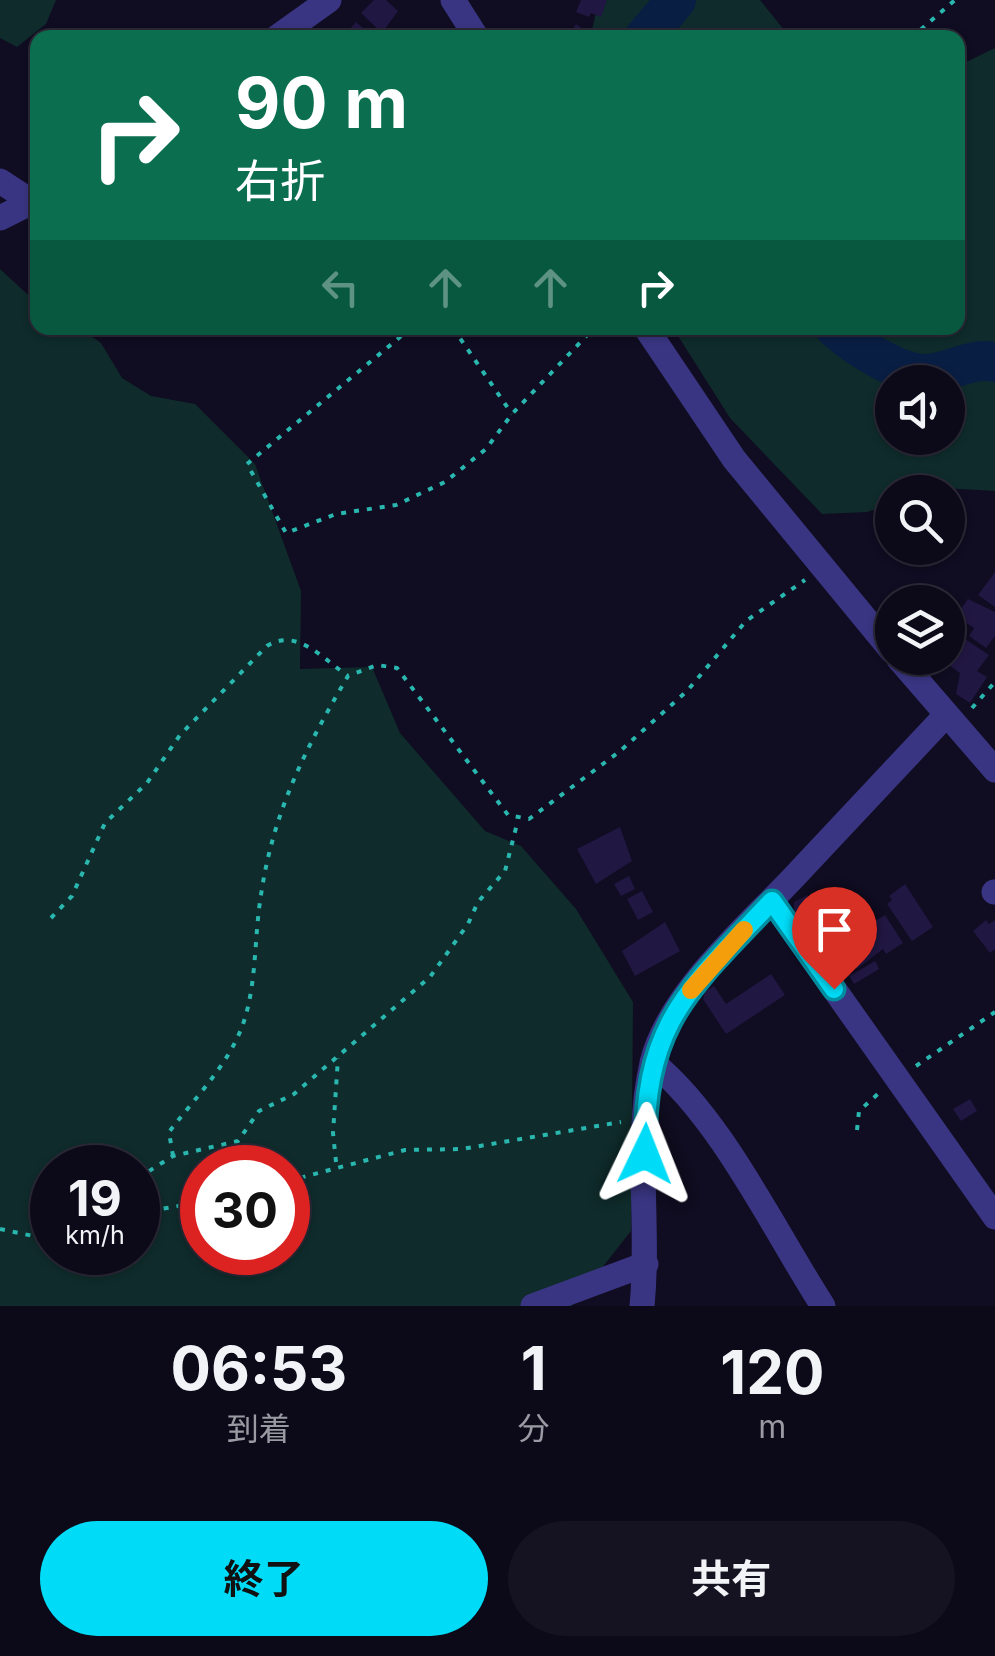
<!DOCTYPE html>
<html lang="ja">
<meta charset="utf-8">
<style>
body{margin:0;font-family:Inter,"Noto Sans JP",sans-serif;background:#151222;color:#f1f3f6;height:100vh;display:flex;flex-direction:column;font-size:38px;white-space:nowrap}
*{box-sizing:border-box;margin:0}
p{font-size:32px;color:#9a9aa2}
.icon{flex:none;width:55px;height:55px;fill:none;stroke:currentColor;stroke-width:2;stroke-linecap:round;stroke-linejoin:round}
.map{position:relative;height:1306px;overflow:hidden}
.side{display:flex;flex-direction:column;background:#0c0919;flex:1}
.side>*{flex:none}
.banner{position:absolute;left:30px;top:30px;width:935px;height:305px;border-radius:20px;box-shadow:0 2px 8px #0004,0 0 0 2px #2c2a38;background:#0b6e4f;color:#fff;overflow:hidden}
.buttons{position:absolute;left:875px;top:365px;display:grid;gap:20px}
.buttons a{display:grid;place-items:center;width:90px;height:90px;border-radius:50%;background:#0c0919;box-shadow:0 2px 8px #0004,0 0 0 2px #2c2a38;font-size:50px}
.speed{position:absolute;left:30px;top:1145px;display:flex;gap:20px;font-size:50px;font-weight:700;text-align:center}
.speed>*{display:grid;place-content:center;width:130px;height:130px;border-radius:50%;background:#0c0919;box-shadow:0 2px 8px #0004,0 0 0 2px #2c2a38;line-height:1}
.speed small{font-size:25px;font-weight:400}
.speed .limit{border:15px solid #d22;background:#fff;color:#111}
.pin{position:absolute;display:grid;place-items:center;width:85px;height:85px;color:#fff;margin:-102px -42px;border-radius:50% 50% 50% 0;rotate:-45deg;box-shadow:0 0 10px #0007}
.pin .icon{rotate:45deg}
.me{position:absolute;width:110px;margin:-55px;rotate:2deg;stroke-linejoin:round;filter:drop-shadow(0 0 8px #0008)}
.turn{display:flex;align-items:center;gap:35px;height:210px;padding:0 40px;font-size:45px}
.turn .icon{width:130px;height:130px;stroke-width:2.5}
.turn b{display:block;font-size:70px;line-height:85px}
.lanes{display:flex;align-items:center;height:95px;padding:0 40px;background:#0003;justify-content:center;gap:50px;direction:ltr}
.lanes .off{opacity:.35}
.eta{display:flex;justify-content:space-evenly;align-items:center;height:170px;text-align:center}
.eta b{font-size:60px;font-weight:700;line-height:70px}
.button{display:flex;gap:20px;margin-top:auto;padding:20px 40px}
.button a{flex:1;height:115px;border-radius:60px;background:#00dcf7;color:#111;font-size:40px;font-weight:700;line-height:115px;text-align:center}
.button a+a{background:#151222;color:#f1f3f6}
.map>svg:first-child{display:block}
</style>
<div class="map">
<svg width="995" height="1306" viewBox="0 0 995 1306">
<rect width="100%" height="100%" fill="#100c21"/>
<path fill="#0f2b2b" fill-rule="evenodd" d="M0 0H56L46 24 17 47 0 38Z
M599 0H760L785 31 798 37 590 38Z
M995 48V491L942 488 892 492V504L867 512 822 514 730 418 673 328H958V66ZM892 382H948V438H892Z
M0 269 37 303 38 328H80L101 343 122 378 151 396 195 404 255 464 301 591 300 669 372 667 400 733 485 831 521 846 576 909 633 1002 631 1231 572 1306H0ZM52 1168H138V1252H52ZM202 1168H288V1252H202Z"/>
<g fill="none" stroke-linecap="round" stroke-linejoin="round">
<path stroke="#091e43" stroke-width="40" d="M644 38 676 0
M835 328C855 346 898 374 926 374 951 373 969 357 995 362"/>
</g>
<path fill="#211743" d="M374 0H386L398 11 382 33 361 13Z
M581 0H607L601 17 591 13 589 17 576 12Z
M356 22 375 38 344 36Z
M576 24 595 38H567Z
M995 572V607L978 595Z
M968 599 995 612V636L986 648 969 636 974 628 956 616Z
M950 629 989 655 977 671 987 677 970 703 956 694 960 673 946 663 952 655 948 652Z
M620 827 632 861 596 884 577 849Z
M629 876 635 889 621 896 614 884Z
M905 884 933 927 912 941 887 904 892 900 889 896Z
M642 891 653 912 638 920 627 899Z
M807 895 810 900 814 897 842 940 822 953 794 910V902Z
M885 915 903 943 886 954 883 949 857 969 840 943Z
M986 920 989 924 995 920V949L990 953 973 931Z
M665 922 680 951 635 976 622 951Z
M875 961 879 969 854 984 849 976Z
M771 974 785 995 726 1034 703 999 705 992 714 986 726 1004Z
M970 1099 977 1111 961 1121 953 1109Z"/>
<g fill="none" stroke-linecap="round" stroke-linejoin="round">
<path stroke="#29b7b0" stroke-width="4" stroke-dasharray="5 8" stroke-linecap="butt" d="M911 38 955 0
M411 328 247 464 286 533 336 514 396 505 445 482 486 449 512 414 594 328
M453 328 512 414
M972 708 995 682
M51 918 72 896 105 823 147 783 180 735 267 646C297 627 323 659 348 676
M916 1066 995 1012
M857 1130 859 1111 880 1092
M173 1156 169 1132C195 1098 229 1064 243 1024 257 984 254 937 261 895 273 812 306 747 348 676L377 665 397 668 508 815 529 819 619 752 687 691 746 621 805 580
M336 1162 333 1133 338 1058
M138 1178 173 1156 238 1141 259 1111 294 1094 430 977 468 924 478 902 505 871 518 820
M288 1181 405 1150 462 1149 621 1122
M138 1213 202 1202
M0 1229 52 1240
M138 1239 151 1234 160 1210
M73 1252H86"/>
<path stroke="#393582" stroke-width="25" d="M453 0 477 38
M276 38 329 0
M0 181 32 202
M0 218 38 199
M646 328 734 459 892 651
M898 658 995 770
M994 892H995
M772 901 995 1217
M652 1062C720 1116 775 1232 823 1306
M533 1306 646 1264
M642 1306C650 1226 634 1141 652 1063 668 994 747 927 794 877 845 823 895 769 946 715"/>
</g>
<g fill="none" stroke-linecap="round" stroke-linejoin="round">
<defs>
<path id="route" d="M645 1154C644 1022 687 991 772 901L834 989"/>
</defs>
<use href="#route" stroke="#008fa1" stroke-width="25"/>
<use href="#route" stroke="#00dcf7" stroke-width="18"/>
<path stroke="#f59e0b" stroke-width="18" d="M691 990 744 930"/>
</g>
</svg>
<div class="buttons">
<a><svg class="icon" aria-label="sound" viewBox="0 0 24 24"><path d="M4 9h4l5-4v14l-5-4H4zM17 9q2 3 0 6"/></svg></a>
<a><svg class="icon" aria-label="search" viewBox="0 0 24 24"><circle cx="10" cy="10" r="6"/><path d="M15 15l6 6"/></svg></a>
<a><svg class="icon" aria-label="layers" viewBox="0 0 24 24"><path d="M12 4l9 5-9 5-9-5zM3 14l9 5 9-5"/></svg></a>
</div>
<div class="speed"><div>19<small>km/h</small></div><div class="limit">30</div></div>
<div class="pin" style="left:834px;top:989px;background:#d93025"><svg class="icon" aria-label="arrive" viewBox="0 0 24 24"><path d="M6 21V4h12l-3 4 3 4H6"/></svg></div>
<svg class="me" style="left:645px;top:1154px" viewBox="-20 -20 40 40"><path d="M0-17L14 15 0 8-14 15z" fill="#00dcf7" stroke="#fff" stroke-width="4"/></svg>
<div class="banner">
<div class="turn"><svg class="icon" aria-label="right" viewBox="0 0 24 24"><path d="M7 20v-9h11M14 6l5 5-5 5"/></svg><div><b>90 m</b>右折</div></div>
<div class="lanes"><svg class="icon off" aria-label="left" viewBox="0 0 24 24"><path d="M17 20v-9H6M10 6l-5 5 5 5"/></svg><svg class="icon off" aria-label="ahead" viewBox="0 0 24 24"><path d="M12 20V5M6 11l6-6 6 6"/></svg><svg class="icon off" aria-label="ahead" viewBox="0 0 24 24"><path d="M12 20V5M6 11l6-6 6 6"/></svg><svg class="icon" aria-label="right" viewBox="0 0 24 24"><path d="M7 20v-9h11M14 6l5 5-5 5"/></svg></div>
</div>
</div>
<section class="side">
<div class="eta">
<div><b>06:53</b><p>到着</p></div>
<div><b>1</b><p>分</p></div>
<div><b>120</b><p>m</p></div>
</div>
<div class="button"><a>終了</a><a>共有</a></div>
</section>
